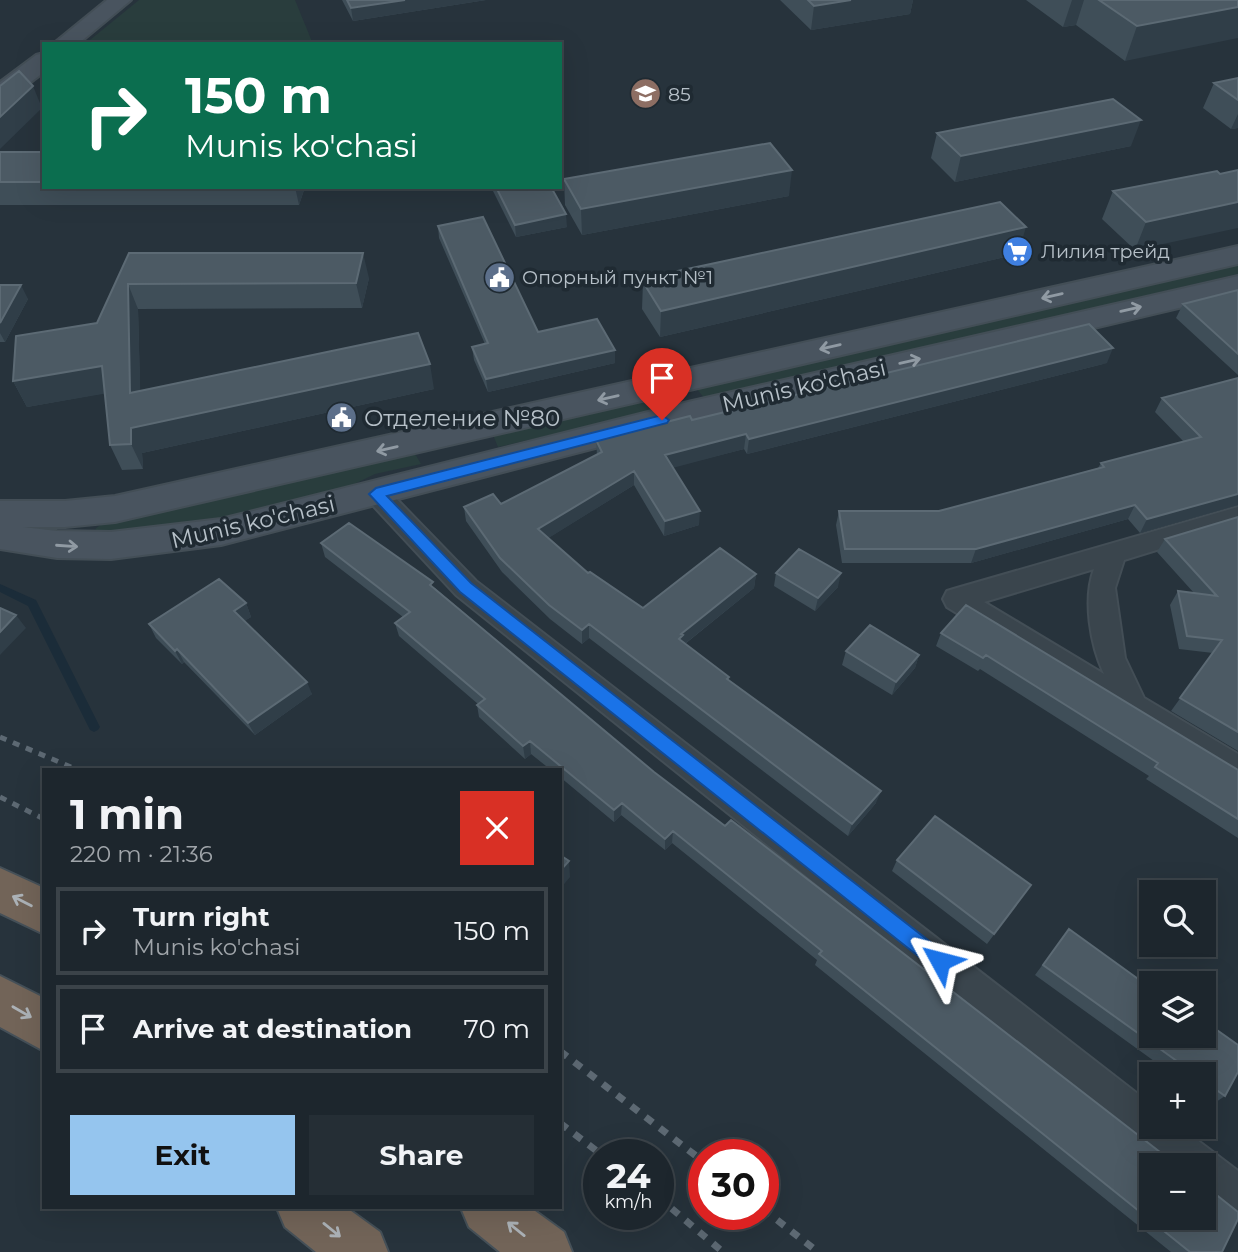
<!DOCTYPE html>
<meta charset="utf-8">
<style>
body{margin:0;font-family:Montserrat,sans-serif;background:#252e35;color:#f1f3f6;height:100vh;display:flex;flex-direction:column;font-size:26px;white-space:nowrap}
*{box-sizing:border-box;margin:0}
p{font-size:23px;color:#a0a5aa}
.icon{flex:none;width:38px;height:38px;fill:none;stroke:currentColor;stroke-width:2;stroke-linecap:round;stroke-linejoin:round}
.map{position:relative;flex:1;overflow:hidden}
.details{position:absolute;left:42px;top:768px;width:520px;height:441px;display:flex;flex-direction:column;background:#1d262d;border-radius:0px;box-shadow:0 7px 28px #0002,0 0 0 2px #3b4349}
.details>*{flex:none}
.banner{position:absolute;left:42px;top:42px;width:520px;height:147px;border-radius:0px;box-shadow:0 7px 28px #0002,0 0 0 2px #3b4349;background:#0b6e4f;color:#fff;overflow:hidden}
.tools{position:absolute;left:1139px;top:880px;display:grid;gap:14px}
.tools a{display:grid;place-items:center;width:77px;height:77px;border-radius:0px;background:#1d262d;box-shadow:0 7px 28px #0002,0 0 0 2px #3b4349;font-size:35px}
.speed{position:absolute;left:583px;top:1139px;display:flex;gap:14px;font-size:35px;font-weight:700;text-align:center}
.speed>*{display:grid;place-content:center;width:91px;height:91px;border-radius:50%;background:#1d262d;box-shadow:0 7px 28px #0002,0 0 0 2px #3b4349;line-height:1}
.speed small{font-size:18px;font-weight:400}
.speed .limit{border:10px solid #d22;background:#fff;color:#111}
.pin{position:absolute;display:grid;place-items:center;width:60px;height:60px;color:#fff;margin:-72px -30px;border-radius:50% 50% 50% 0;rotate:-45deg;box-shadow:0 0 7px #0007}
.pin .icon{rotate:45deg}
.me{position:absolute;width:77px;margin:-38px;rotate:308deg;stroke-linejoin:round;filter:drop-shadow(0 0 5px #0008)}
.turn{display:flex;align-items:center;gap:24px;height:147px;padding:0 28px;font-size:32px}
.turn .icon{width:91px;height:91px;stroke-width:2.5}
.turn b{display:block;font-size:49px;line-height:60px}
.round{display:grid;place-items:center;flex:none;width:74px;height:74px;border-radius:0px;background:#252e35}
.headline{display:flex;align-items:center;justify-content:space-between;height:119px;padding:0 28px}
h1{font-size:42px;font-weight:700;line-height:52px}
.cta{display:flex;gap:14px;margin-top:auto;padding:14px 28px}
.cta a{flex:1;height:80px;border-radius:0px;background:#95c5ee;color:#111;font-size:28px;font-weight:700;line-height:80px;text-align:center}
.cta a+a{background:#252e35;color:#f1f3f6}
ul{padding:0;list-style:none}
li{display:flex;align-items:center;gap:21px;height:88px;margin:0 14px 10px;padding:0 14px;border:4px solid #3b4349;border-radius:0px}
li div{flex:1}
li b{display:block;font-size:26px}
li em{font-style:normal}
.map>svg:first-child{display:block}
</style>
<div class="map">
<svg width="1238" height="1252" viewBox="0 0 1238 1252">
<rect width="100%" height="100%" fill="#27333c"/>
<path fill="#293d3d" d="M139 0H295L313 44H85Z
M1238 263V274L705 399 696 388Z
M660 396 667 408 498 447 493 435Z
M414 452 421 464 375 474 338 492 165 533 105 536 95 529 107 520Z"/>
<g fill="none" stroke-linecap="round" stroke-linejoin="round">
<path fill="#1b2c39" fill-rule="evenodd" d="M0 584 36 600 100 727 98 730 94 732 90 730 28 606 0 592Z"/>
<defs>
<path id="street" d="M376 484 385 487 476 581 1152 1105V1127H1180L1238 1171V1216L1224 1210 1204 1194V1166H1168L456 595 367 499 363 493 367 487Z
M1238 507V525L1124 560 1115 588 1125 658 1144 698 1238 754V783L1227 779 947 607 943 599 947 591 957 588ZM1094 569C1083 599 1090 644 1104 674L984 602Z"/>
<path id="secondary" d="M107 0H131L78 44H53Z
M44 53V72L9 99 0 101V82L36 55Z
M1238 246V264L115 522 65 527H23L57 531 111 532 221 519 688 402 1238 276V294L688 424 221 545 111 559 57 558 0 549V501H65L115 496Z"/>
<path id="highway" d="M0 868 44 888V934L0 913Z
M0 976 44 998V1051L0 1027Z
M277 1208H347L380 1232 388 1252H316L285 1227Z
M461 1208H531L564 1232 572 1252H500L469 1227Z"/>
</defs>
<use href="#street" stroke="#434e56" stroke-width="4"/>
<use href="#secondary" stroke="#434e56" stroke-width="4"/>
<use href="#highway" stroke="#455058" stroke-width="4"/>
<use href="#street" fill="#3a454d" fill-rule="evenodd"/>
<use href="#secondary" fill="#49545f" fill-rule="evenodd"/>
<use href="#highway" fill="#726458" fill-rule="evenodd"/>
<path stroke="#5d6973" stroke-width="5" stroke-dasharray="7 7" stroke-linecap="butt" d="M0 737 78 770
M0 797 44 819"/>
<path stroke="#5d6973" stroke-width="7" stroke-dasharray="9 9" stroke-linecap="butt" d="M560 1051 704 1162
M560 1123 602 1155
M658 1197 723 1252
M763 1209 818 1252"/>
</g>
<path fill="#3f4e58" d="M342 0H486L353 21Z
M780 0H913L910 14 811 30Z
M1026 0H1238L1125 61 1076 25 1063 27Z
M1238 78V128L1231 129 1203 108 1214 83Z
M937 133 1131 146 955 182 931 158Z
M0 152H44V187H305L299 205H0Z
M1217 171 1135 250 1102 219 1113 191Z
M564 179 789 196 582 235 565 205Z
M491 187H551L567 227 516 237Z
M438 226 538 332 615 350V363L488 392 474 360 472 347 485 344 439 238Z
M129 253 369 278 362 308 138 309 140 391 434 389 142 453 143 469 122 470 110 445 105 393 27 407 13 381 97 323Z
M1018 254 660 337 642 309 643 282 677 275 678 271Z
M0 285 28 299 5 342H0Z
M1238 290V375L1176 318 1183 304Z
M1107 363 747 454 744 449 673 467 699 525 664 536 634 485 548 538 588 573 643 608 756 574 754 588 685 644 876 803 848 836 589 638 582 644 550 619 502 572 466 521 464 507 501 504 597 455 596 440 692 420Z
M1238 378V505L1140 533 1128 519 971 563H842L836 525 839 511H939L1098 468 1101 463 1184 442 1155 412 1162 398Z
M1238 517V751L1171 711 1213 653 1179 649 1170 605 1178 591 1194 593 1157 552 1165 539Z
M321 543 435 588 1222 1252H1171L815 965 817 960 672 843 665 850 621 815 614 822 560 777V770H551L531 754 525 759 479 717 477 705 478 704 399 636 395 623 403 617 325 557Z
M776 573 838 587 815 611 774 586Z
M246 603 251 617 244 621 312 694 255 735 184 662 182 664 156 638 149 624Z
M941 633 1238 770V838L1146 779 1149 776 980 669 978 671 936 646Z
M846 651 919 655 915 668 892 695 842 665Z
M897 860 1031 885 987 944 892 871Z
M1069 929 1225 1096 1213 1104 1204 1098V1074H1172L1035 975Z"/>
<path fill="#303e48" d="M405 0H486L353 21 351 8Z
M851 0H913L910 14 811 30 814 6Z
M1072 0H1084L1076 25 1063 27Z
M1238 7V38L1125 61 1137 26Z
M33 86 42 108 0 149V117Z
M1238 114V128L1231 129Z
M1141 120 1131 146 955 182 961 156Z
M792 170 789 196 582 235 581 209Z
M295 187H305L299 205Z
M1238 202V228L1135 250 1146 222Z
M566 214 567 227 516 237 515 225Z
M1026 227 1018 254 660 337 661 311Z
M363 253 369 278 362 308 356 283Z
M128 284 138 309 141 418 130 393Z
M21 285 28 299 5 342 0 333V323Z
M1113 348 1107 363 747 454 749 439Z
M615 350V363L488 392 486 379Z
M430 364 434 389 142 453 143 469 131 444V428Z
M102 366 114 392 27 407 13 381Z
M746 434 744 449 665 470V455Z
M634 471V485L539 544 538 529Z
M1238 494V505L1140 533 1147 519Z
M1135 505 1128 519 971 563 976 549Z
M700 511 699 525 664 536 665 521Z
M841 573 838 587 815 611 818 598Z
M756 574 754 588 682 646 679 639 681 634Z
M246 603 251 617 239 625 234 611Z
M16 615 26 628 0 655V632Z
M589 624V638L582 644V630Z
M177 649 184 662 182 664 175 651Z
M919 655 915 668 892 695 896 682Z
M307 682 312 694 255 735 248 723Z
M530 741 531 754 525 759 523 746Z
M881 791 876 803 848 836 852 824Z
M622 803 621 815 614 822V810Z
M673 831 672 843 665 850V839Z
M569 861 570 877 560 889V871Z"/>
<path fill="#4c5a64" stroke="#5c6a74" stroke-width="2" d="M347 0H405L351 8Z
M808 0H851L814 6Z
M1099 0H1238V7L1137 26Z
M19 71 33 86 0 117V86Z
M1238 78V100L1214 83Z
M1113 99 1141 120 961 156 937 133Z
M770 143 792 170 581 209 564 179Z
M0 152H44V182H0Z
M1238 170V202L1146 222 1113 191 1217 171 1220 174Z
M496 187H551L566 214 515 225Z
M1000 202 1026 227 661 311 643 282 680 274 678 271Z
M483 217 538 332 597 319 615 350 486 379 472 347 488 343 438 226Z
M129 253H363L356 283 128 284 130 393 418 333 430 364 131 428V444L110 445 102 366 13 381 16 336 97 323Z
M0 285H21L0 323Z
M1238 290V354L1183 304Z
M1089 324 1113 348 749 439 746 434 665 455 700 511 665 521 634 471 538 529 588 573 590 572 643 608 720 548 756 574 681 634 683 635 679 639 729 677 727 679 881 791 852 824 589 624 582 630 549 605 500 558 464 507 493 494 501 504 602 452 596 440 690 416 692 420Z
M1238 378V494L1147 519 1135 505 976 549H845L839 511H939L1104 467 1101 463 1201 437 1162 398Z
M1238 517V732L1180 698 1222 640 1187 636 1178 591 1217 596 1165 539Z
M349 523 433 582 430 585 654 772 725 826 731 820 1178 1166H1152V1218H1204V1185L1238 1212V1219L1222 1252H1190L819 954 822 951 673 831 665 839 622 803 614 810 530 741 523 746 477 705 485 699 395 623 410 612 321 543Z
M799 549 841 573 818 598 776 573Z
M219 579 246 603 234 611 307 682 248 723 177 649 175 651 149 624Z
M966 605 1238 770V819L1155 767 1158 763 986 655 983 658 941 633Z
M0 608 16 615 0 632Z
M870 625 919 655 896 682 846 651Z
M935 816 1031 885 994 934 897 860Z
M560 855 569 861 560 871Z
M1069 929 1152 989V1036H1204V1021L1238 1045V1072L1225 1096 1204 1081V1074H1195L1043 965Z"/>
<defs><path id="oneway-shaft" d="M-6 0H5M1.5-3L5.5 0L1.5 3" fill="none" stroke-width="1.6" stroke-linecap="round" stroke-linejoin="round" transform="scale(1.75)"/></defs>
<g stroke="#909aa3">
<use href="#oneway-shaft" transform="translate(1052 296) rotate(167)"/>
<use href="#oneway-shaft" transform="translate(1131 309) rotate(-13)"/>
<use href="#oneway-shaft" transform="translate(830 347) rotate(167)"/>
<use href="#oneway-shaft" transform="translate(910 361) rotate(-13)"/>
<use href="#oneway-shaft" transform="translate(608 398) rotate(167)"/>
<use href="#oneway-shaft" transform="translate(387 449) rotate(167)"/>
<use href="#oneway-shaft" transform="translate(67 546) rotate(4)"/>
</g>
<g stroke="#acb2b7">
<use href="#oneway-shaft" transform="translate(22 901) rotate(-153)"/>
<use href="#oneway-shaft" transform="translate(22 1012) rotate(30)"/>
<use href="#oneway-shaft" transform="translate(516 1229) rotate(-141)"/>
<use href="#oneway-shaft" transform="translate(332 1230) rotate(39)"/>
</g>
<path fill="#1a73e8" stroke="#114b97" stroke-width="2" d="M662 415 669 420 667 423 387 496 471 583 947 955 950 961 947 968 940 971 933 968 460 592 369 494 376 488Z"/>
<defs>
<symbol id="school-disc" viewBox="-11 -11 22 22"><circle r="9.5" fill="#8d6e63" stroke="#1f2a32"/><path d="M0-5L7-2L0 1L-7-2ZM-4 1L0 2.5L4 1V4Q0 6-4 4Z" fill="#fff"/></symbol>
<symbol id="supermarket-disc" viewBox="-11 -11 22 22"><circle r="9.5" fill="#3f7fe0" stroke="#1f2a32"/><path d="M-6-5.5h2.5l.6 2H6L4.5 2H-2.5L-4.4-4H-6ZM-1.5 3.2a1.3 1.3 0 1 0 .1 0ZM3 3.2a1.3 1.3 0 1 0 .1 0Z" fill="#fff"/></symbol>
<symbol id="civic-disc" viewBox="-11 -11 22 22"><circle r="9.5" fill="#5c6f8a" stroke="#1f2a32"/><path d="M-.6-6.5H3V-4.5H.6V-3L4-1V1h2V6H-6V1h2V-1L-.6-3ZM-1.2 2.5V6h2.4V2.5Z" fill="#fff"/></symbol>
</defs>
<g fill-rule="evenodd">
<use href="#school-disc" x="628" y="76" width="35" height="35"/>
<use href="#supermarket-disc" x="1000" y="234" width="35" height="35"/>
<use href="#civic-disc" x="482" y="260" width="35" height="35"/>
<use href="#civic-disc" x="324" y="400" width="35" height="35"/>
</g>
<g text-anchor="middle" dominant-baseline="central" stroke-width="7" stroke-linejoin="round" paint-order="stroke">
<g font-size="19" fill="#b6c0c8" stroke="#1f2a32" text-anchor="start">
<text x="668" y="94">85</text>
<text x="1041" y="251">Лилия трейд</text>
<text x="522" y="277">Опорный пункт №1</text>
</g>
<g font-size="23" fill="#b6c0c8" stroke="#1f2a32">
<text transform="translate(804 386) rotate(-13)">Munis ko'chasi</text>
<text transform="translate(253 522) rotate(-13)">Munis ko'chasi</text>
</g>
<g font-size="23" fill="#b6c0c8" stroke="#1f2a32" text-anchor="start">
<text x="364" y="418">Отделение №80</text>
</g>
</g>
</svg>
<div class="tools">
<a><svg class="icon" aria-label="search" viewBox="0 0 24 24"><circle cx="10" cy="10" r="6"/><path d="M15 15l6 6"/></svg></a>
<a><svg class="icon" aria-label="layers" viewBox="0 0 24 24"><path d="M12 4l9 5-9 5-9-5zM3 14l9 5 9-5"/></svg></a>
<a>+</a>
<a>−</a>
</div>
<div class="speed"><div>24<small>km/h</small></div><div class="limit">30</div></div>
<div class="pin" style="left:662px;top:420px;background:#d93025"><svg class="icon" aria-label="arrive" viewBox="0 0 24 24"><path d="M6 21V4h12l-3 4 3 4H6"/></svg></div>
<svg class="me" style="left:940px;top:961px" viewBox="-20 -20 40 40"><path d="M0-17L14 15 0 8-14 15z" fill="#1a73e8" stroke="#fff" stroke-width="4"/></svg>
<div class="banner">
<div class="turn"><svg class="icon" aria-label="right" viewBox="0 0 24 24"><path d="M7 20v-9h11M14 6l5 5-5 5"/></svg><div><b>150 m</b>Munis ko'chasi</div></div>
</div>
<section class="details">
<div class="headline"><div><h1>1 min</h1><p>220 m · 21:36</p></div><a class="round" style="background:#d93025;color:#fff"><svg class="icon" aria-label="close" viewBox="0 0 24 24"><path d="M6 6l12 12M18 6L6 18"/></svg></a></div>
<ul>
<li><svg class="icon" aria-label="right" viewBox="0 0 24 24"><path d="M7 20v-9h11M14 6l5 5-5 5"/></svg><div><b>Turn right</b><p>Munis ko'chasi</p></div><em>150 m</em></li>
<li><svg class="icon" aria-label="arrive" viewBox="0 0 24 24"><path d="M6 21V4h12l-3 4 3 4H6"/></svg><div><b>Arrive at destination</b></div><em>70 m</em></li>
</ul>
<div class="cta"><a>Exit</a><a>Share</a></div>
</section>
</div>
